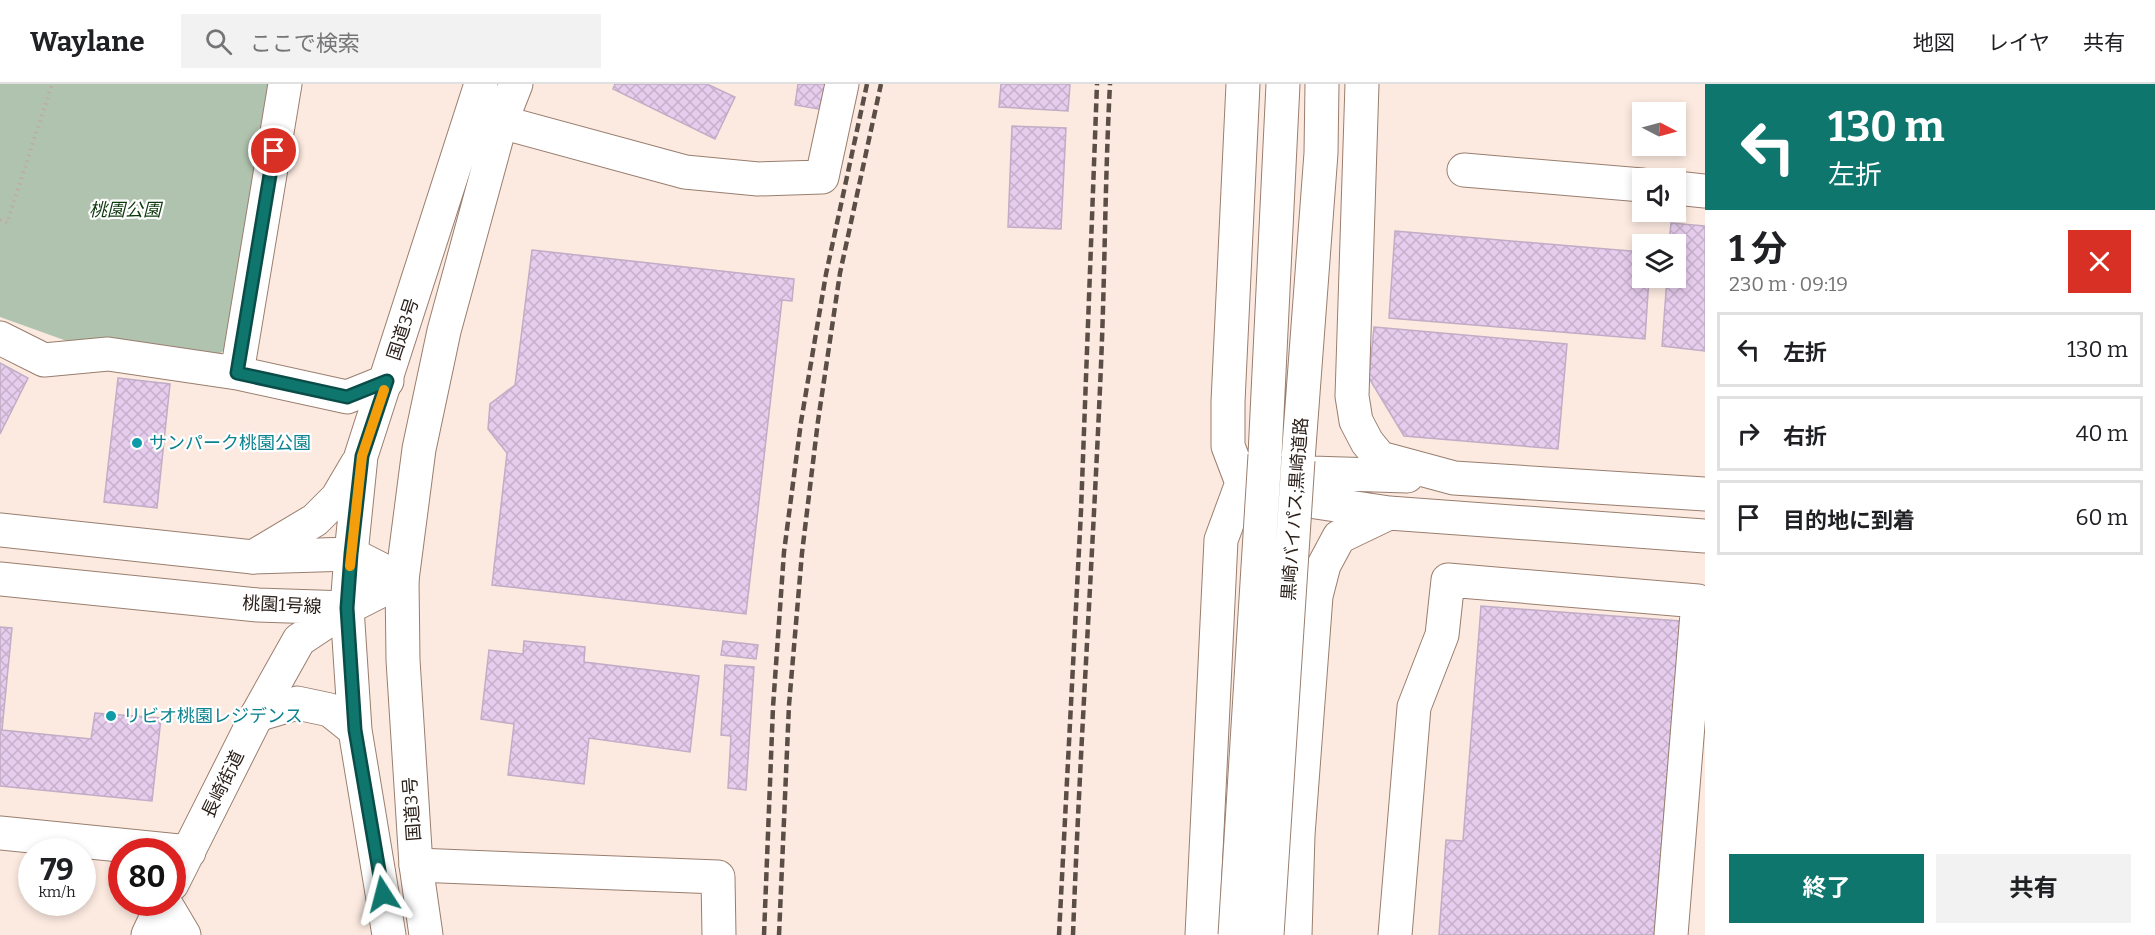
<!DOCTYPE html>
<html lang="ja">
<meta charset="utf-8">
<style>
body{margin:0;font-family:Bitter,"Noto Sans JP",serif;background:#f2f2f2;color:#202124;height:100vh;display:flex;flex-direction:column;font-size:22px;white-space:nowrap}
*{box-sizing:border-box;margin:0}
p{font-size:20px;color:#757577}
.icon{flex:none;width:33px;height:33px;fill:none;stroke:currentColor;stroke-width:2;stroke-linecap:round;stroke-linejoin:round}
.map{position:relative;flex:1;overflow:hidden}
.sheet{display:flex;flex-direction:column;background:#fff;width:450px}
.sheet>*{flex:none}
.banner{background:#0f766e;color:#fff;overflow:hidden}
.needle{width:39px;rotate:96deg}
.buttons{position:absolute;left:1632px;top:18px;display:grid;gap:12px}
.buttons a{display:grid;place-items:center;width:54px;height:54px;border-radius:0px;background:#fff;box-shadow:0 3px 9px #0003;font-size:30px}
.speed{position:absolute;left:18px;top:754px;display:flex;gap:12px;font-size:30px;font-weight:700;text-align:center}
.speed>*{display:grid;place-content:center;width:78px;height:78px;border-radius:50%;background:#fff;box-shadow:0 3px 9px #0003;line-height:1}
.speed small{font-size:15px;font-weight:400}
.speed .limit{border:9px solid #d22;background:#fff;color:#111}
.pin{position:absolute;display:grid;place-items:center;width:51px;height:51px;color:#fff;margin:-26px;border:3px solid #fff;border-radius:50%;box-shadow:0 2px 6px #0007}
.me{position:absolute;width:66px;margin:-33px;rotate:351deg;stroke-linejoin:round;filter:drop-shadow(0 0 4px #0008)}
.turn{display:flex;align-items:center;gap:21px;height:126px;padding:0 24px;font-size:27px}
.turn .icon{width:78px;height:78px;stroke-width:2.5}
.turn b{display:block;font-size:42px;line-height:51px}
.round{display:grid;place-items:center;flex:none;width:63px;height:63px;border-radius:0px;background:#f2f2f2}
.headline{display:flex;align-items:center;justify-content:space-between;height:102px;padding:0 24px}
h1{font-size:36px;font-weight:700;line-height:45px}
.button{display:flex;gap:12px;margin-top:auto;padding:12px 24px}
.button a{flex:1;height:69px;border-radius:0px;background:#0f766e;color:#fff;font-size:24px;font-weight:700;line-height:69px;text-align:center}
.button a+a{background:#f2f2f2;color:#202124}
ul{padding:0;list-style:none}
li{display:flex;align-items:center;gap:18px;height:75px;margin:0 12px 9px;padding:0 12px;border:3px solid #e0e0e0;border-radius:0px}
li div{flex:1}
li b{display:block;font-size:22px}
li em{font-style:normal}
header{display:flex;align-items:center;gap:36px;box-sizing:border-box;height:84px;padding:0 30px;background:#fff;border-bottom:2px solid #e0e0e0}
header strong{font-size:28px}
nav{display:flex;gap:33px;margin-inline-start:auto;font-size:21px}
.search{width:420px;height:54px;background:#f2f2f2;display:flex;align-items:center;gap:15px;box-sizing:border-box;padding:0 21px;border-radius:0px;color:#757577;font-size:22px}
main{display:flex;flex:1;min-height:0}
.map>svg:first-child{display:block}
</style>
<header>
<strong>Waylane</strong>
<div class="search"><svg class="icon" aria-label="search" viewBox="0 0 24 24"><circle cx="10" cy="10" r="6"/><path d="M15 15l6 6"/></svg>ここで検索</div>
<nav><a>地図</a><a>レイヤ</a><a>共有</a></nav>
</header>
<main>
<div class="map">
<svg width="1705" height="851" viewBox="0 0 1705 851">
<defs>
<pattern id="building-cross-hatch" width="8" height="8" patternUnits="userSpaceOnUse" patternTransform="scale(1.5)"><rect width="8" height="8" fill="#e6cced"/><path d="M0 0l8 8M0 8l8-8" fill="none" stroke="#c5afcb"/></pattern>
</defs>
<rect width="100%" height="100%" fill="#fceae0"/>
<path fill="#b0c3ae" d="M0 0H270L233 260 212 275 78 261 0 233Z"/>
<path fill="url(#building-cross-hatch)" stroke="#c1adc5" stroke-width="1.5" d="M615 0H707L735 13 715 55 613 5Z
M798 0H828L824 26 795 21Z
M1001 0H1070L1068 27 999 23Z
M1012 42 1066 44 1061 145 1008 143Z
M1671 139 1705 142V267L1662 262 1667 194H1676V160H1669Z
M1395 147 1642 168V194H1649L1645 255 1389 234Z
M532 166 794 195 792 217 782 216 746 530 492 501 507 369 488 345 490 320 515 301Z
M1374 243 1567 260 1558 365 1404 352 1369 294Z
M0 279 28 294 0 350Z
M118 294 170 300 157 424 104 418Z
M1481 522 1680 537 1654 851H1439L1446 756 1463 757Z
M0 543 12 544 2 646 91 655 95 629 161 634 152 717 0 702Z
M524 557 585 563 584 578 699 592 690 668 589 654 584 700 508 691 514 640 481 635 489 566 523 570Z
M723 557 758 561 756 575 721 571Z
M725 581 754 583 746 706 728 704 731 652 721 651Z"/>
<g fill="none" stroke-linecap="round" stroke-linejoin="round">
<defs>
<path id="minor" d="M501 38 685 88 758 95 822 93 842 0
M1464 86 1642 101
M1676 104 1705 107
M0 254 44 276 108 270 237 289 347 313 387 297
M237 289 285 0
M0 446 253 473 351 470 402 496
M0 495 258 521 347 524 402 496
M0 749 189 768
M416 781 718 793 719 851
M172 800 257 631 299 556 347 524
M165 819 184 851
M148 851 163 819
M1395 851 1414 623 1442 551 1448 496 1698 517 1671 851"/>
<path id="highway" d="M1362 0 1352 312 1356 337 1367 358 1380 374 1454 394 1705 410
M1265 371 1283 0
M1298 376 1321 69 1322 0
M1273 390 1280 388 1407 392
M1268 409 1276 412 1389 429 1705 452
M253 473 315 436 337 414 357 380
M257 631 297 619 330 626 355 646
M389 851 355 646 347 524 351 470 361 372 481 0
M426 851 416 781 403 576 402 496 419 365 444 247 501 38 516 0
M1202 851 1221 456 1242 399 1228 362V318L1243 0
M1295 851 1298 751 1316 512 1324 481 1339 453 1389 429"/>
</defs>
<use href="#minor" stroke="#997e6f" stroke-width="35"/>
<use href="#highway" stroke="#997e6f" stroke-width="35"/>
<path stroke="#bcaca4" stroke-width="4" stroke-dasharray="1.5 4.5" stroke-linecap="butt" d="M0 136 7 139 52 0"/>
<use href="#minor" stroke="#fff" stroke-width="33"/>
<use href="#highway" stroke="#fff" stroke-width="33"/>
<path stroke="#5b4e47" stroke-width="4.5" stroke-dasharray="9 4.5" stroke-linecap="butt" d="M764 851 773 623 784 468 801 338 826 190 867 0
M779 851 789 621 802 469 818 337 840 189 881 0
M1059 851 1081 427 1097 0
M1073 851C1080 661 1093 471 1101 281 1105 187 1105 94 1110 0"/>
<defs>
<path id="highway-bridge" d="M1235 851 1265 371
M1267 851 1298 376"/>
</defs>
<use href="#highway-bridge" stroke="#997e6f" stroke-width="35" stroke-linecap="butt"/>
<use href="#highway-bridge" stroke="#fff" stroke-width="33"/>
</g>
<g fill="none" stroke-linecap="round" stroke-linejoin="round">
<defs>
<path id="route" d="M274 67 237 289 347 313 387 297 362 372 351 470 347 524 355 646 383 810"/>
</defs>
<use href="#route" stroke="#0a4d48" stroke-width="15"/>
<use href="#route" stroke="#0f766e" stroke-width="10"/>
<path stroke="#f59e0b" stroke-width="10" d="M350 482 362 372 384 306"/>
</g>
<g fill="#0f9aa8" stroke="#fff" stroke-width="2">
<circle cx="137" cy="359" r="6"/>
<circle cx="111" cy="632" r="6"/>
</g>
<g text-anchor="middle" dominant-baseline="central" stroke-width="4.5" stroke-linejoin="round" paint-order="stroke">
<g font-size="18" font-style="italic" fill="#0f390f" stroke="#fff">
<text x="125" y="126">桃園公園</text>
</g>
<g font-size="18" fill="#2c211b" stroke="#fff">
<text transform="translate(403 245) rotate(-72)">国道3号</text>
<text transform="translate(1295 425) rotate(-86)">黒崎バイパス;黒崎道路</text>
<text transform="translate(282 521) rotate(3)">桃園1号線</text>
<text transform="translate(223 700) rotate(-64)">長崎街道</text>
<text transform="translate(412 725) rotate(-94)">国道3号</text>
</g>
<g font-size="18" fill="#0d838f" stroke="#fff" text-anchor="start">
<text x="149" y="359">サンパーク桃園公園</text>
<text x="123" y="632">リビオ桃園レジデンス</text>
</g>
</g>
</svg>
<div class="buttons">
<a><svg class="needle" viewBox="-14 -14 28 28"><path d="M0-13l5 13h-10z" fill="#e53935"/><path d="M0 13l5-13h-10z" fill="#757577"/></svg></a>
<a><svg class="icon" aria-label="sound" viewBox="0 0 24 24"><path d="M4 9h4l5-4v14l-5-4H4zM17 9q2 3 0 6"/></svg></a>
<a><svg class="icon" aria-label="layers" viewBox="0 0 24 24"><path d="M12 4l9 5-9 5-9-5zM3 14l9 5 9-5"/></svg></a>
</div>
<div class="speed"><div>79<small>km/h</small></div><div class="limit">80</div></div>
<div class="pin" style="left:274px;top:67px;background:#d93025"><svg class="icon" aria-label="arrive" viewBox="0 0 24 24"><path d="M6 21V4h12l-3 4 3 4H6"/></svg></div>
<svg class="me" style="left:383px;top:810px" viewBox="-20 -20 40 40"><path d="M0-17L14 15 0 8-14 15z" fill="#0f766e" stroke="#fff" stroke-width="4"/></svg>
</div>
<section class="sheet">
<div class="banner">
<div class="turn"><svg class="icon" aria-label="left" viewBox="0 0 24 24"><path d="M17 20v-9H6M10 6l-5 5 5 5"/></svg><div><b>130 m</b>左折</div></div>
</div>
<div class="headline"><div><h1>1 分</h1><p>230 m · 09:19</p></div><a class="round" style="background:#d93025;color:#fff"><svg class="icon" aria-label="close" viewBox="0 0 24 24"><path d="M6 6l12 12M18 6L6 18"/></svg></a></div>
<ul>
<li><svg class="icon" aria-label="left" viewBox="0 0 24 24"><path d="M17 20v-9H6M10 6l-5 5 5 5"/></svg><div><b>左折</b></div><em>130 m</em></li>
<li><svg class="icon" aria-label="right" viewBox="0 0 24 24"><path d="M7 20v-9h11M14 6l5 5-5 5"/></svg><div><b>右折</b></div><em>40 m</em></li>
<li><svg class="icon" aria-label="arrive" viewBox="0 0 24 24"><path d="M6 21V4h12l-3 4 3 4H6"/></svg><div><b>目的地に到着</b></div><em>60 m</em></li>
</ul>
<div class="button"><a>終了</a><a>共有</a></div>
</section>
</main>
